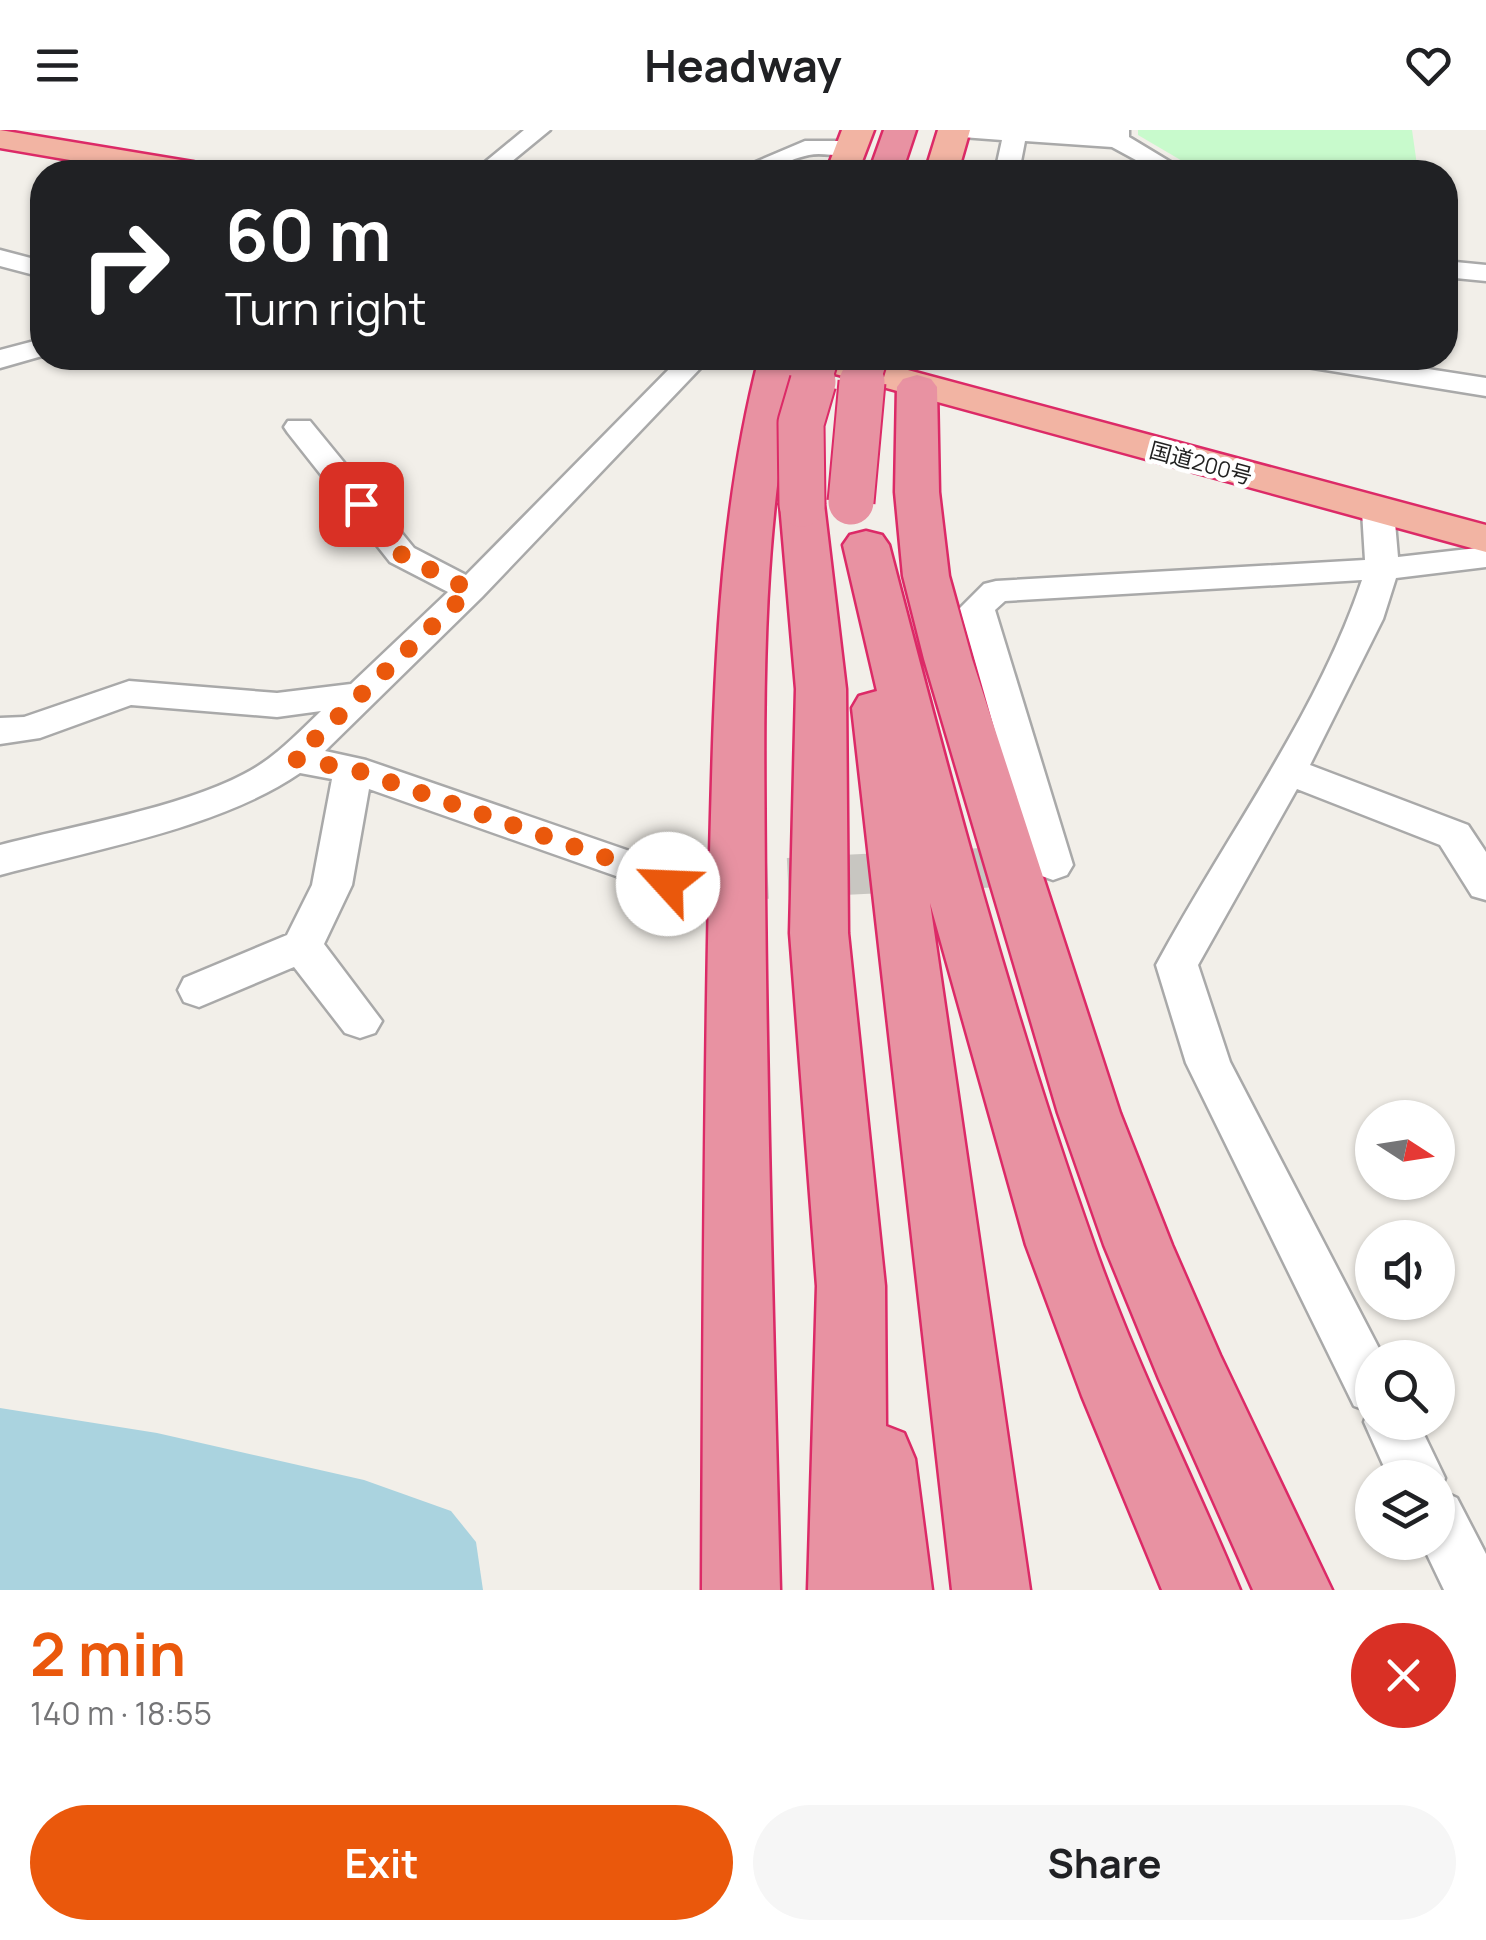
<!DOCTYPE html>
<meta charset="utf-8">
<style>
body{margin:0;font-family:Manrope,"Noto Sans JP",sans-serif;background:#f6f6f6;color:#202124;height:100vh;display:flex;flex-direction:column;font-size:38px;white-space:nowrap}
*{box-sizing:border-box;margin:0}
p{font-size:32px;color:#757577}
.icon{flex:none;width:55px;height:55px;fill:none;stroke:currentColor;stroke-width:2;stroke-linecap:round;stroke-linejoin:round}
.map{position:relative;height:1460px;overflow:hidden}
.drawer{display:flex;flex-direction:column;background:#fff;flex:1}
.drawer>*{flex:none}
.top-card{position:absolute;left:30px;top:30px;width:1428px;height:210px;border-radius:40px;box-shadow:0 2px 8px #0004;background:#202124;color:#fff;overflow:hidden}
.needle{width:65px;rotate:102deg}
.tools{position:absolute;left:1355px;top:970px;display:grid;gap:20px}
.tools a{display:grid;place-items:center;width:100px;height:100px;border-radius:50%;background:#fff;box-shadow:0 2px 8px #0004;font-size:50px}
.pin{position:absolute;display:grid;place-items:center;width:85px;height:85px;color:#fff;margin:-42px;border-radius:20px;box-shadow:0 5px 15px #0006}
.me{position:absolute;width:110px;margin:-55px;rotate:295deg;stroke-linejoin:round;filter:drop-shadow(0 0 8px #0008)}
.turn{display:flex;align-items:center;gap:35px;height:210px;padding:0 30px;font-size:45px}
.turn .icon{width:130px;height:130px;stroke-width:2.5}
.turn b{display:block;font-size:70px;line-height:85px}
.round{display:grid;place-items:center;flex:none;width:105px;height:105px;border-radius:52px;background:#f6f6f6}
.head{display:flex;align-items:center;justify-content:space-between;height:170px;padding:0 30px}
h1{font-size:60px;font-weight:700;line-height:75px;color:#ea580c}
.cta{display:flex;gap:20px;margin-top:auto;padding:20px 30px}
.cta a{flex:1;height:115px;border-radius:60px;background:#ea580c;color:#fff;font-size:40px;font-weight:700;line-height:115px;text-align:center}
.cta a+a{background:#f6f6f6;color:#202124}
header{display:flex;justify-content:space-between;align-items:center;height:130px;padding:0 30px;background:#fff;font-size:45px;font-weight:700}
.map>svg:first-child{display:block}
</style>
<header><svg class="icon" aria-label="menu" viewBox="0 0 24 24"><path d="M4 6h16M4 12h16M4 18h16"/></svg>Headway<svg class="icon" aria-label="heart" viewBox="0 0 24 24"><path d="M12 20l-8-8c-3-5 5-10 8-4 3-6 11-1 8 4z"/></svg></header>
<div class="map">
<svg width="1486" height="1460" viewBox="0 0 1486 1460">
<rect width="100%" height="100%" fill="#f2efe9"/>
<path fill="#c8facc" d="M1138 0H1412L1418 42H1201L1138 5Z"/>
<path fill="#aad3df" d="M0 1278 157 1303 364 1350 451 1381 476 1412 483 1460H0Z"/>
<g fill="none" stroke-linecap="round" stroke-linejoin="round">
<path stroke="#c8c6c1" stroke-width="40" stroke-dasharray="40 20" stroke-linecap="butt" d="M668 754 1039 735"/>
<defs>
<path id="minor" d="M524 0H550L499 42H473Z
M950 0H1129V7L1187 42H1158L1112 17 1025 11 1019 42H995L1002 10 962 7Z
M805 11H851L863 18C849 32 827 21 809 25 779 31 780 44 741 42L744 37Z
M0 120 42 131V147L0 136Z
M1445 131 1486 135V151L1445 147Z
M42 209V226L0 238V220Z
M680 228H710L482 467 325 621 366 630 644 726 682 743 688 754 682 765C658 772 638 757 616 746L369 659 352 755 324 814 382 891 375 903 360 908 345 903 294 837 199 877 184 872 178 860 184 848 287 805 312 755 332 649 300 643C220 698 95 719 0 745V715C72 696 180 678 244 644 274 629 297 604 321 581L277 587 131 575 40 608 0 614V588L24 587 129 551 277 563 351 554 448 462 390 432 288 303 284 297 288 291H310L414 418 466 445Z
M1293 228H1357L1486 248V266L1307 237 1297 234Z
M1378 371 1389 374 1394 381 1398 427 1486 417V437L1396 448 1383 489 1310 635 1468 695 1486 722V770L1472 766 1440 715 1297 659 1198 835 1230 932 1384 1228H1372V1292H1418L1445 1348 1440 1360 1457 1368 1486 1424V1460H1444L1421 1412H1438V1348H1389L1364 1292 1368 1281 1354 1276 1186 933 1156 835C1223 710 1317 585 1362 450L1005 471 995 480 1073 735 1067 745 1053 750 1039 745 1033 735 960 478 984 454 996 451 1365 430 1362 381 1367 374Z"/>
<path id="trunk" d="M0 0 193 32 205 35 210 42H140L0 18Z
M842 0H874L858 42H826Z
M938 0H970L958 42H925Z
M801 228H863L1486 395V422L806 236Z"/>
<path id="motorway" d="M884 0H916L902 42H869Z
M759 228H799C759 402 764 578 765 756 767 990 774 1225 780 1460H702C703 1227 704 995 709 762 714 582 714 403 759 228Z
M917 245 931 249 937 257 939 362 949 446 972 529 1120 983 1172 1115 1220 1225 1332 1460H1253L1159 1249 1104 1115 1058 983 924 529 903 446 895 362 897 257 903 249Z
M802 361 817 365 824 374 846 559 848 803 885 1156 886 1296 904 1303 915 1329 932 1460H808L817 1156 790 803 796 559 780 374 787 365Z
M866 401 882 405 889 415C950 649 1012 884 1093 1112 1134 1231 1192 1344 1240 1460H1162L1082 1266 1026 1115 930 773 1030 1460H952L852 578 859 566 877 561 843 415 850 405Z"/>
</defs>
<use href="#minor" stroke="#a9a9a9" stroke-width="5"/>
<use href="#trunk" stroke="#dc2a67" stroke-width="5"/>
<use href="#motorway" stroke="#dc2a67" stroke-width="5"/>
<use href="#minor" fill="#fff" fill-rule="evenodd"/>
<use href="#trunk" fill="#f2b4a3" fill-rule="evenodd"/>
<use href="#motorway" fill="#e892a2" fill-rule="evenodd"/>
<defs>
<path id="motorway-bridge-far1" d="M812 254 820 228
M861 254 869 228"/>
<path id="motorway-bridge" d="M851 372 862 252
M802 374 801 293 813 252"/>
</defs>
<use href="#motorway-bridge-far1" stroke="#dc2a67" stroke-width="40" stroke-linecap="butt"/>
<use href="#motorway-bridge" stroke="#dc2a67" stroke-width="49" stroke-linecap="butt"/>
<use href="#motorway-bridge-far1" stroke="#e892a2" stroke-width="36"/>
<use href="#motorway-bridge" stroke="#e892a2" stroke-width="45"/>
</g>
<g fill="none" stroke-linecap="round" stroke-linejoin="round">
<path stroke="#ea580c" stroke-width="18" stroke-dasharray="0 32.4" d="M361 374 402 425 470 460 294 629 353 639 630 736 668 754"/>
</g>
<g text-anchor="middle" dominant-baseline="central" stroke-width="9" stroke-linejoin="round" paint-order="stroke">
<g font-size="22" fill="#222" stroke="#fff">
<text transform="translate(1201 333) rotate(15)">国道200号</text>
</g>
</g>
</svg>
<div class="tools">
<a><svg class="needle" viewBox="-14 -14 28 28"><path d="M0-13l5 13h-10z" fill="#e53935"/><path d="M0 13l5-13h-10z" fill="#757577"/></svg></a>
<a><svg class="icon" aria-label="sound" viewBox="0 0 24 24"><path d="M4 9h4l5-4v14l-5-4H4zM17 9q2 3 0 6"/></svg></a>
<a><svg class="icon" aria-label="search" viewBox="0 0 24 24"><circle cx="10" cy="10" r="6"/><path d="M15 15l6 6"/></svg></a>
<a><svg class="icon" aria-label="layers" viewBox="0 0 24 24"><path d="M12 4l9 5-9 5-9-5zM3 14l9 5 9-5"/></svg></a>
</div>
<div class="pin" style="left:361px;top:374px;background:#d93025"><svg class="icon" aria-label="arrive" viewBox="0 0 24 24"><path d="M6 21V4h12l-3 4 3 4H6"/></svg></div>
<svg class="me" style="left:668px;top:754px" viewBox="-20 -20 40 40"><circle r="19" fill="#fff"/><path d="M0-13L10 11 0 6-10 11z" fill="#ea580c"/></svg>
<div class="top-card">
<div class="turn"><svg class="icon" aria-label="right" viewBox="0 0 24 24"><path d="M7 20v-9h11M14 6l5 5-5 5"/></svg><div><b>60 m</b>Turn right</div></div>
</div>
</div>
<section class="drawer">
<div class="head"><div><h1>2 min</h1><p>140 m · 18:55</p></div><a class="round" style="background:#d93025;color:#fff"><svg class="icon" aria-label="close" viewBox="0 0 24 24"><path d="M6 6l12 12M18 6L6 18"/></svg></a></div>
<div class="cta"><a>Exit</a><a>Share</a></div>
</section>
